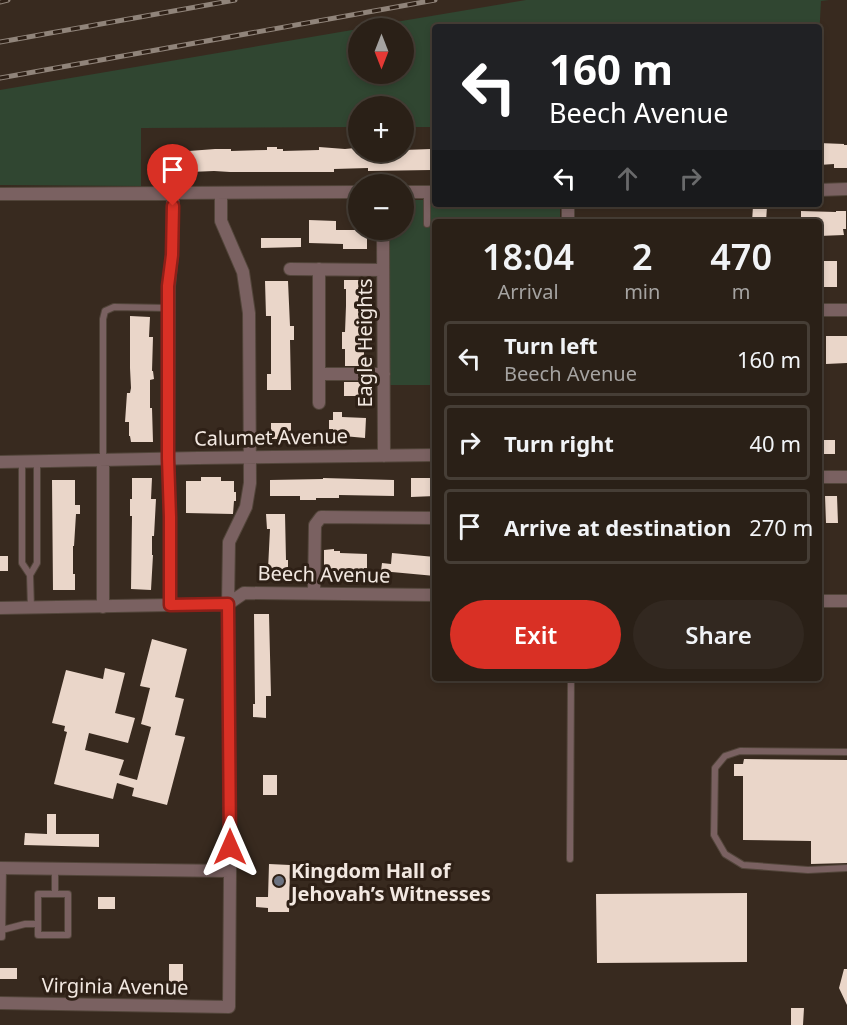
<!DOCTYPE html>
<meta charset="utf-8">
<style>
body{margin:0;font-family:"Noto Sans",sans-serif;background:#322820;color:#f1f3f6;height:100vh;display:flex;flex-direction:column;font-size:22px;white-space:nowrap}
*{box-sizing:border-box;margin:0}
p{font-size:20px;color:#a5a3a1}
.icon{flex:none;width:33px;height:33px;fill:none;stroke:currentColor;stroke-width:2;stroke-linecap:round;stroke-linejoin:round}
.map{position:relative;flex:1;overflow:hidden}
.side{position:absolute;left:432px;top:219px;width:390px;height:462px;display:flex;flex-direction:column;background:#2a2017;border-radius:6px;box-shadow:0 3px 9px #0003,0 0 0 2px #463e36}
.side>*{flex:none}
.banner{position:absolute;left:432px;top:24px;width:390px;height:183px;border-radius:6px;box-shadow:0 3px 9px #0003,0 0 0 2px #463e36;background:#202124;color:#fff;overflow:hidden}
.needle{width:39px;rotate:180deg}
.tools{position:absolute;left:348px;top:18px;display:grid;gap:12px}
.tools a{display:grid;place-items:center;width:66px;height:66px;border-radius:50%;background:#2a2017;box-shadow:0 3px 9px #0003,0 0 0 2px #463e36;font-size:30px}
.pin{position:absolute;display:grid;place-items:center;width:51px;height:51px;color:#fff;margin:-62px -26px;border-radius:50% 50% 50% 0;rotate:-45deg;box-shadow:0 0 6px #0007}
.pin .icon{rotate:45deg}
.me{position:absolute;width:66px;margin:-33px;rotate:0deg;stroke-linejoin:round;filter:drop-shadow(0 0 4px #0008)}
.turn{display:flex;align-items:center;gap:21px;height:126px;padding:0 18px;font-size:27px}
.turn .icon{width:78px;height:78px;stroke-width:2.5}
.turn b{display:block;font-size:42px;line-height:51px}
.lanes{display:flex;align-items:center;height:57px;padding:0 18px;background:#0003;justify-content:center;gap:30px;direction:ltr}
.lanes .off{opacity:.35}
.eta{display:flex;justify-content:space-evenly;align-items:center;height:102px;text-align:center}
.eta b{font-size:36px;font-weight:600;line-height:42px}
.cta{display:flex;gap:12px;margin-top:auto;padding:12px 18px}
.cta a{flex:1;height:69px;border-radius:36px;background:#d93025;color:#fff;font-size:24px;font-weight:600;line-height:69px;text-align:center}
.cta a+a{background:#322820;color:#f1f3f6}
ul{padding:0;list-style:none}
li{display:flex;align-items:center;gap:18px;height:75px;margin:0 12px 9px;padding:0 6px;border:3px solid #463e36;border-radius:6px}
li div{flex:1}
li b{display:block;font-size:22px}
li em{font-style:normal}
.map>svg:first-child{display:block}
</style>
<div class="map">
<svg width="847" height="1025" viewBox="0 0 847 1025">
<rect width="100%" height="100%" fill="#382a1f"/>
<path fill="#304631" d="M526 0H829L821 1 819 38V27H435V127H404V106H358V127L141 128V186L0 185V90L358 29V74H404V28H360Z
M404 200H435V204H560V222H435V385H389L388 230H404Z"/>
<path fill="#ead6c9" d="M819 143 844 144V145H847V168H834V164L819 165Z
M267 147H277V149H283V151L319 150V147L345 149 355 148V152H404V150L431 149V151H435V164H431V170L368 171V168L334 169V172H230L214 171 166 173V167H163V153L215 149H231V151L267 150Z
M753 206H767L766 222H752Z
M801 211 836 212V211H846V229H843L844 235 819 236V222H801Z
M309 220 336 221V230H364V236H367V249H343V244L309 243Z
M261 238H301V247L261 248Z
M824 261H837V287H824Z
M344 280H365V306H367V332H368V349H364V366H345V349H342V332H345L346 306V289H344Z
M265 281H288L290 326H294V340H290L291 390H267V374H271V316H266Z
M130 316 150 317 149 337H153L152 371H153L154 379 150 380V408H152L153 442H131L130 436H129V422H125L127 393H130L131 388 130 368Z
M826 336H847V363L826 364Z
M344 382H363V396H344Z
M333 412H342V417L366 418 365 438 333 435V429H329V420H333Z
M271 423H291V439H271Z
M819 440H835V454H819Z
M201 477H221V481H234V492H236V501H234L233 514 186 513V481H201Z
M132 478H152L151 499H156L154 536H152V555H153L151 590 131 589 132 516H130V499H132Z
M323 478 394 480V496L339 495V498H316V500H300V496H270V480L323 479Z
M411 478H435V496L411 497Z
M52 480H75V505H80V514H76L74 546H73V574H75V590H53Z
M825 496H837L838 523H826Z
M266 514H285L286 560H288V569H268L270 529H267Z
M334 549V551H340V553L367 554V568H364V574H324V550Z
M392 553 435 557V576L381 571 382 563 391 564Z
M0 556H8V571H0Z
M254 614H269L271 696H266V718L253 717V704H255Z
M152 639 187 649 175 697 184 699 175 735 185 737 167 805 132 796 134 788 117 783 113 799 54 784 67 732 64 731 65 726 52 723 66 670 103 679 105 668 125 673 115 713 135 718 128 743 89 733 85 750 124 760 119 775 137 780 151 727 141 724 150 688 140 686Z
M744 759 847 760V863L811 864V841L743 840V776H734V764H743Z
M263 775H277V795H263Z
M47 814H56V834H99V847L24 845 25 833 47 834Z
M269 864 290 865 289 912H268V908L256 907V897H268Z
M747 893V962L597 963 596 894Z
M98 897H115V909H98Z
M169 964H183V986H169Z
M0 968H17V979H0Z
M844 969H847V1005L839 988Z
M791 1008H804L803 1025H791Z"/>
<g fill="none" stroke-linecap="round" stroke-linejoin="round">
<defs>
<path id="service" d="M427 192V224
M103 459V319L105 311 114 307 168 308
M168 459 170 517V605
M22 462V563L30 575
M31 608 30 575 37 563V462
M847 752 740 751 725 756 715 768 714 835 725 854 743 865 808 870 847 868
M570 859 571 678
M38 894H68V935H38Z
M55 894V869
M2 930 25 924H38
M0 937H2L3 868"/>
<path id="minor" d="M819 190 847 189
M404 192H435
M0 194 358 192
M568 204V222
M383 230 384 456
M290 269 383 270
M319 269V403
M819 310H847
M319 374H384
M168 458 169 286 172 255 173 193
M0 462 198 458 435 455
M819 477H847
M314 593 315 525 321 517 435 518
M819 601H847
M103 607V460
M0 608 228 604 244 593 435 595
M0 868 230 871
M0 1003 229 1007 230 871 228 604 229 542 246 507 250 483 249 313 243 272 221 221V193"/>
</defs>
<use href="#service" stroke="#52453a" stroke-width="8"/>
<use href="#minor" stroke="#52453a" stroke-width="14"/>
<use href="#service" stroke="#7a6161" stroke-width="6"/>
<use href="#minor" stroke="#7a6161" stroke-width="12"/>
<defs>
<path id="rail" d="M0 2 8 0
M0 42 235 0
M0 78 435 0"/>
</defs>
<use href="#rail" stroke="#90847a" stroke-width="5"/>
<use href="#rail" stroke="#2e2016" stroke-width="3" stroke-dasharray="9" stroke-linecap="butt"/>
</g>
<g fill="none" stroke-linecap="round" stroke-linejoin="round">
<defs>
<path id="route" d="M173 206 172 255 168 286V458L170 517V605L228 604 230 847"/>
</defs>
<use href="#route" stroke="#8d1f18" stroke-width="15"/>
<use href="#route" stroke="#d93025" stroke-width="10"/>
</g>
<circle fill="#6b7280" stroke="#2e2016" stroke-width="2" cx="279" cy="881" r="6"/>
<g text-anchor="middle" dominant-baseline="central" stroke-width="6" stroke-linejoin="round" paint-order="stroke">
<g font-size="20" fill="#f2e8e1" stroke="#2e2016">
<text transform="translate(364 343) rotate(-90)">Eagle Heights</text>
<text transform="translate(271 437) rotate(-1)">Calumet Avenue</text>
<text transform="translate(324 574) rotate(1)">Beech Avenue</text>
<text transform="translate(115 986) rotate(1)">Virginia Avenue</text>
</g>
<g font-size="20" font-weight="bold" fill="#f2e8e1" stroke="#2e2016" text-anchor="start">
<text x="291" y="870">Kingdom Hall of<tspan x="291" dy="23">Jehovah’s Witnesses</tspan></text>
</g>
</g>
</svg>
<div class="tools">
<a><svg class="needle" viewBox="-14 -14 28 28"><path d="M0-13l5 13h-10z" fill="#e53935"/><path d="M0 13l5-13h-10z" fill="#a5a3a1"/></svg></a>
<a>+</a>
<a>−</a>
</div>
<div class="pin" style="left:173px;top:206px;background:#d93025"><svg class="icon" aria-label="arrive" viewBox="0 0 24 24"><path d="M6 21V4h12l-3 4 3 4H6"/></svg></div>
<svg class="me" style="left:230px;top:847px" viewBox="-20 -20 40 40"><path d="M0-17L14 15 0 8-14 15z" fill="#d93025" stroke="#fff" stroke-width="4"/></svg>
<div class="banner">
<div class="turn"><svg class="icon" aria-label="left" viewBox="0 0 24 24"><path d="M17 20v-9H6M10 6l-5 5 5 5"/></svg><div><b>160 m</b>Beech Avenue</div></div>
<div class="lanes"><svg class="icon" aria-label="left" viewBox="0 0 24 24"><path d="M17 20v-9H6M10 6l-5 5 5 5"/></svg><svg class="icon off" aria-label="ahead" viewBox="0 0 24 24"><path d="M12 20V5M6 11l6-6 6 6"/></svg><svg class="icon off" aria-label="right" viewBox="0 0 24 24"><path d="M7 20v-9h11M14 6l5 5-5 5"/></svg></div>
</div>
<section class="side">
<div class="eta">
<div><b>18:04</b><p>Arrival</p></div>
<div><b>2</b><p>min</p></div>
<div><b>470</b><p>m</p></div>
</div>
<ul>
<li><svg class="icon" aria-label="left" viewBox="0 0 24 24"><path d="M17 20v-9H6M10 6l-5 5 5 5"/></svg><div><b>Turn left</b><p>Beech Avenue</p></div><em>160 m</em></li>
<li><svg class="icon" aria-label="right" viewBox="0 0 24 24"><path d="M7 20v-9h11M14 6l5 5-5 5"/></svg><div><b>Turn right</b></div><em>40 m</em></li>
<li><svg class="icon" aria-label="arrive" viewBox="0 0 24 24"><path d="M6 21V4h12l-3 4 3 4H6"/></svg><div><b>Arrive at destination</b></div><em>270 m</em></li>
</ul>
<div class="cta"><a>Exit</a><a>Share</a></div>
</section>
</div>
